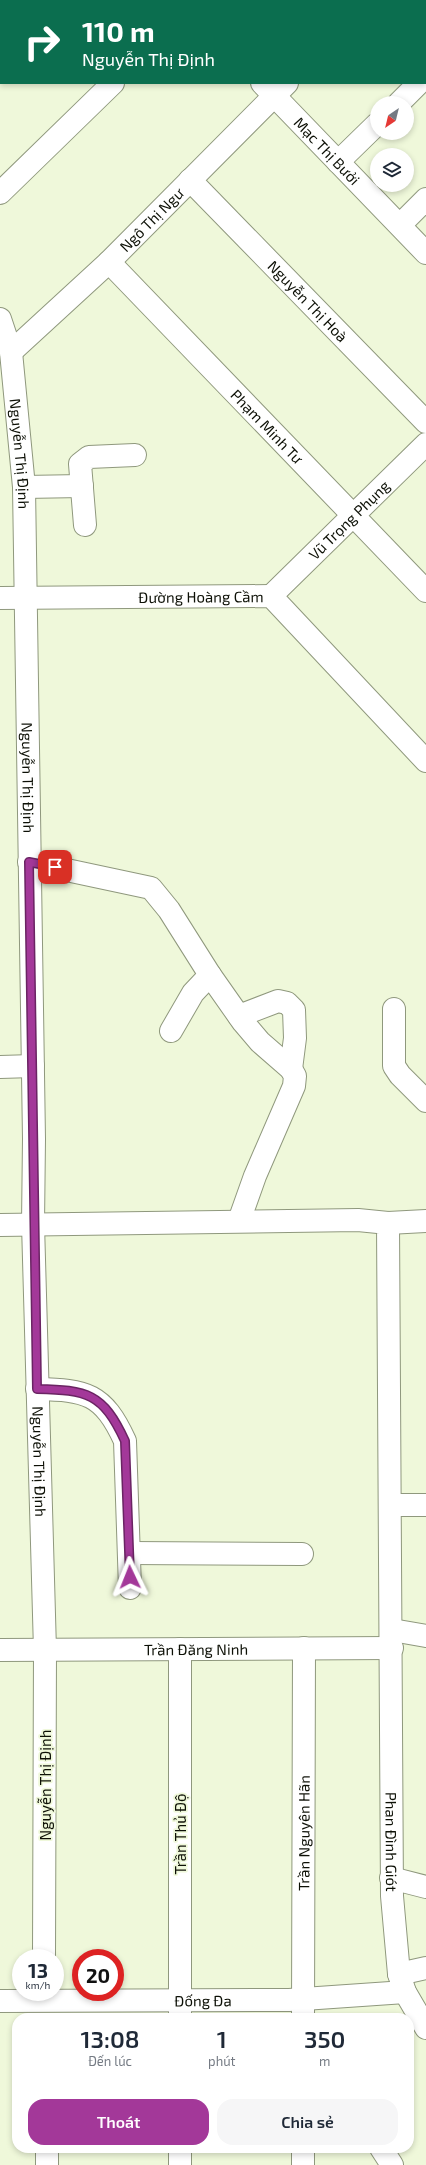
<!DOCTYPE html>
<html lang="vi">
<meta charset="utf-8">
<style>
body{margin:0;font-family:"Exo 2",sans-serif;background:#f6f6f7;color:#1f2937;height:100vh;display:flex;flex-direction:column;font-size:15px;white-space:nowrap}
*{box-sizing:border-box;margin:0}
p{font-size:13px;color:#747a83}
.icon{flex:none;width:22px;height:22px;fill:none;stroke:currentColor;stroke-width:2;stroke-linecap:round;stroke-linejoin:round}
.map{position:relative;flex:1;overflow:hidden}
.details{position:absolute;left:12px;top:2013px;width:402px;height:140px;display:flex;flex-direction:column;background:#fff;border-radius:16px;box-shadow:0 2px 6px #0003}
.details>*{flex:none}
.guide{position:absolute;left:0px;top:0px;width:426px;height:84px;box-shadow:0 2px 6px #0003;background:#0b6e4f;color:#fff;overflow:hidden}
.needle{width:26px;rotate:215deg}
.tools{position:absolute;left:370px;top:96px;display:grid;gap:8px}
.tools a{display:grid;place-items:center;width:44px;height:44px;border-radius:50%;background:#fff;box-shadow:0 2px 6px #0003;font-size:20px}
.speed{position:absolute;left:12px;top:1949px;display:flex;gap:8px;font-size:20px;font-weight:700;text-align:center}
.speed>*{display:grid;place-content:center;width:52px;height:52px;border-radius:50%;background:#fff;box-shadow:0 2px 6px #0003;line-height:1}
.speed small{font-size:10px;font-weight:400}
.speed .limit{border:6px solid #d22;background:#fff;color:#111}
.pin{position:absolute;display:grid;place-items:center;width:34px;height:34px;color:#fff;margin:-17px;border-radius:8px;box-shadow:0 2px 6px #0006}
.me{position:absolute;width:44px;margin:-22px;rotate:358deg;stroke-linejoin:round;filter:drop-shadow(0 0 3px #0008)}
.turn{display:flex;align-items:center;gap:14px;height:84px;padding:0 16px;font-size:18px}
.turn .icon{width:52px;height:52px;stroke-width:2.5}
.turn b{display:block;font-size:28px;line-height:34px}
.eta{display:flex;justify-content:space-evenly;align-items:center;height:68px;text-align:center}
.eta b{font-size:24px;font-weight:600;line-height:28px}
.primary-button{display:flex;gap:8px;margin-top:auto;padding:8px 16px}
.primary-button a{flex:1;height:46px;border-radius:16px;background:#a33899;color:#fff;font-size:16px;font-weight:600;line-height:46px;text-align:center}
.primary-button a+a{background:#f6f6f7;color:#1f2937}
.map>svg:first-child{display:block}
</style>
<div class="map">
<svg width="426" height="2165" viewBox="0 0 426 2165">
<rect width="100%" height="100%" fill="#eff8da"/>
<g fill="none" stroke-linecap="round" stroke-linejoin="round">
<defs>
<g id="minor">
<path d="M18 1 19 0"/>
<path d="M196 1 197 0"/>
<path d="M369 1 370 0"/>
<path d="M0 18 1 17"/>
<path id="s1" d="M262 83 426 253"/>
<path d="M399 103 419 83"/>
<path d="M338 162 377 124"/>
<path id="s2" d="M190 180 426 422"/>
<path d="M0 193 113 83"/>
<path d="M400 225 426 199"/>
<path id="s3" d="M109 262 426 591"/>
<path id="s4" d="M0 319 11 352 24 487 34 1139 33 1224 45 1650 44 1958"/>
<path id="s5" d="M11 352 109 262 287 83"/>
<path d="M24 487 82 486"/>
<path d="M85 525 80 464 89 457 135 455"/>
<path id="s6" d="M271 596 426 444"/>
<path id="s7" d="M0 598 271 596 426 761"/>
<path d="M29 862 151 888 169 910 210 975 243 1022 260 1042 291 1069 295 1076 294 1086 255 1176 239 1221"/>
<path d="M394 1009V1066L400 1075 426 1101"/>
<path d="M239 1016 278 1001 287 1003 294 1010 295 1038 291 1069"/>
<path d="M171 1031 193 993 210 975"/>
<path d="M0 1067 33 1066"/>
<path d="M388 1223 426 1221"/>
<path id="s8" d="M0 1225 358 1220 388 1223 392 1896 399 1974 405 1992 426 2028"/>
<path d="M37 1389C86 1390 103 1393 125 1441L130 1588"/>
<path d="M390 1505H426"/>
<path d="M129 1553 302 1554"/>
<path d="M392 1630 426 1636"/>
<path id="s9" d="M0 1650 392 1648"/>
<path d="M391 1878 426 1887"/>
<path d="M399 1974 426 1968"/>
<path id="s10" d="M0 2001 289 2000 405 1992"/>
<path d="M180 2018V1649"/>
<path id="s11" d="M303 2018 304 1648"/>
<path d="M47 2148V2165"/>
<path d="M381 2148 392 2165"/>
<path d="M180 2165V2148"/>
<path d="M303 2165V2148"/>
</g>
</defs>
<use href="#minor" stroke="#8f987d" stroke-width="24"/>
<use href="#minor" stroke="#fff" stroke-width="22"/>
</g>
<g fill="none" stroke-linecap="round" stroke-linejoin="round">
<defs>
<path id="route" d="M55 867 29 862 37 1389C87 1390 103 1393 125 1441L130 1577"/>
</defs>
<use href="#route" stroke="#6a2463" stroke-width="10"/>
<use href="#route" stroke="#a33899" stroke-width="7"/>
</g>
<g text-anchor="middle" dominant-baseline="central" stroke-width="3.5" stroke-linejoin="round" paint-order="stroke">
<g font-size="15" fill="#0d1006" stroke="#eff8da">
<text stroke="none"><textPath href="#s1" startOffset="94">Mạc Thị Bưởi</textPath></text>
<text stroke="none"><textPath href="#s5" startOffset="193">Ngô Thị Ngư</textPath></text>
<text stroke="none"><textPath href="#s2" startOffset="169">Nguyễn Thị Hoà</textPath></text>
<text stroke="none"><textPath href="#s3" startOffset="228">Phạm Minh Tư</textPath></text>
<text stroke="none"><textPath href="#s4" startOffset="137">Nguyễn Thị Định</textPath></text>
<text stroke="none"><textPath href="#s6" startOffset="109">Vũ Trọng Phụng</textPath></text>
<text stroke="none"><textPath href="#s7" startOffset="201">Đường Hoàng Cầm</textPath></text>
<text stroke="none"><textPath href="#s4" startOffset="461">Nguyễn Thị Định</textPath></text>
<text stroke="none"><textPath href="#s4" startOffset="1145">Nguyễn Thị Định</textPath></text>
<text stroke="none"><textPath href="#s9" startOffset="196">Trần Đăng Ninh</textPath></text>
<text transform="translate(45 1785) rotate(-90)">Nguyễn Thị Định</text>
<text stroke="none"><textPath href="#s11" startOffset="185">Trần Nguyên Hãn</textPath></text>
<text transform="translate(180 1834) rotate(-90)">Trần Thủ Độ</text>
<text stroke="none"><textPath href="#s8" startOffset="1007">Phan Đình Giót</textPath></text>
<text stroke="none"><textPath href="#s10" startOffset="203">Đống Đa</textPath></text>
</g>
</g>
</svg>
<div class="tools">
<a><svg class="needle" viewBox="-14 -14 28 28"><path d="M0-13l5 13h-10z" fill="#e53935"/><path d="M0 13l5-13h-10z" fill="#747a83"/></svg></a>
<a><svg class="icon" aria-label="layers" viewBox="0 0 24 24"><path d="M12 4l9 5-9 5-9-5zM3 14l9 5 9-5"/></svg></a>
</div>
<div class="speed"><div>13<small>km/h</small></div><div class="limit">20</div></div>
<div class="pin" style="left:55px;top:867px;background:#d93025"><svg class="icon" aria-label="arrive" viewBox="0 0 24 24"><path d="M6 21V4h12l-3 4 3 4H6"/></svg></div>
<svg class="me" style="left:130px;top:1577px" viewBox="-20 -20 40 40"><path d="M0-17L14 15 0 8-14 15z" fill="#a33899" stroke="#fff" stroke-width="4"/></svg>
<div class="guide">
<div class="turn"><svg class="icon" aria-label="right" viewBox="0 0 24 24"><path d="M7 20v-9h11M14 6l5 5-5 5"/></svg><div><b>110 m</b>Nguyễn Thị Định</div></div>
</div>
<section class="details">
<div class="eta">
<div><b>13:08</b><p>Đến lúc</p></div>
<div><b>1</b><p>phút</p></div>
<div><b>350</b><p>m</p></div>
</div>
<div class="primary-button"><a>Thoát</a><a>Chia sẻ</a></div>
</section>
</div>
